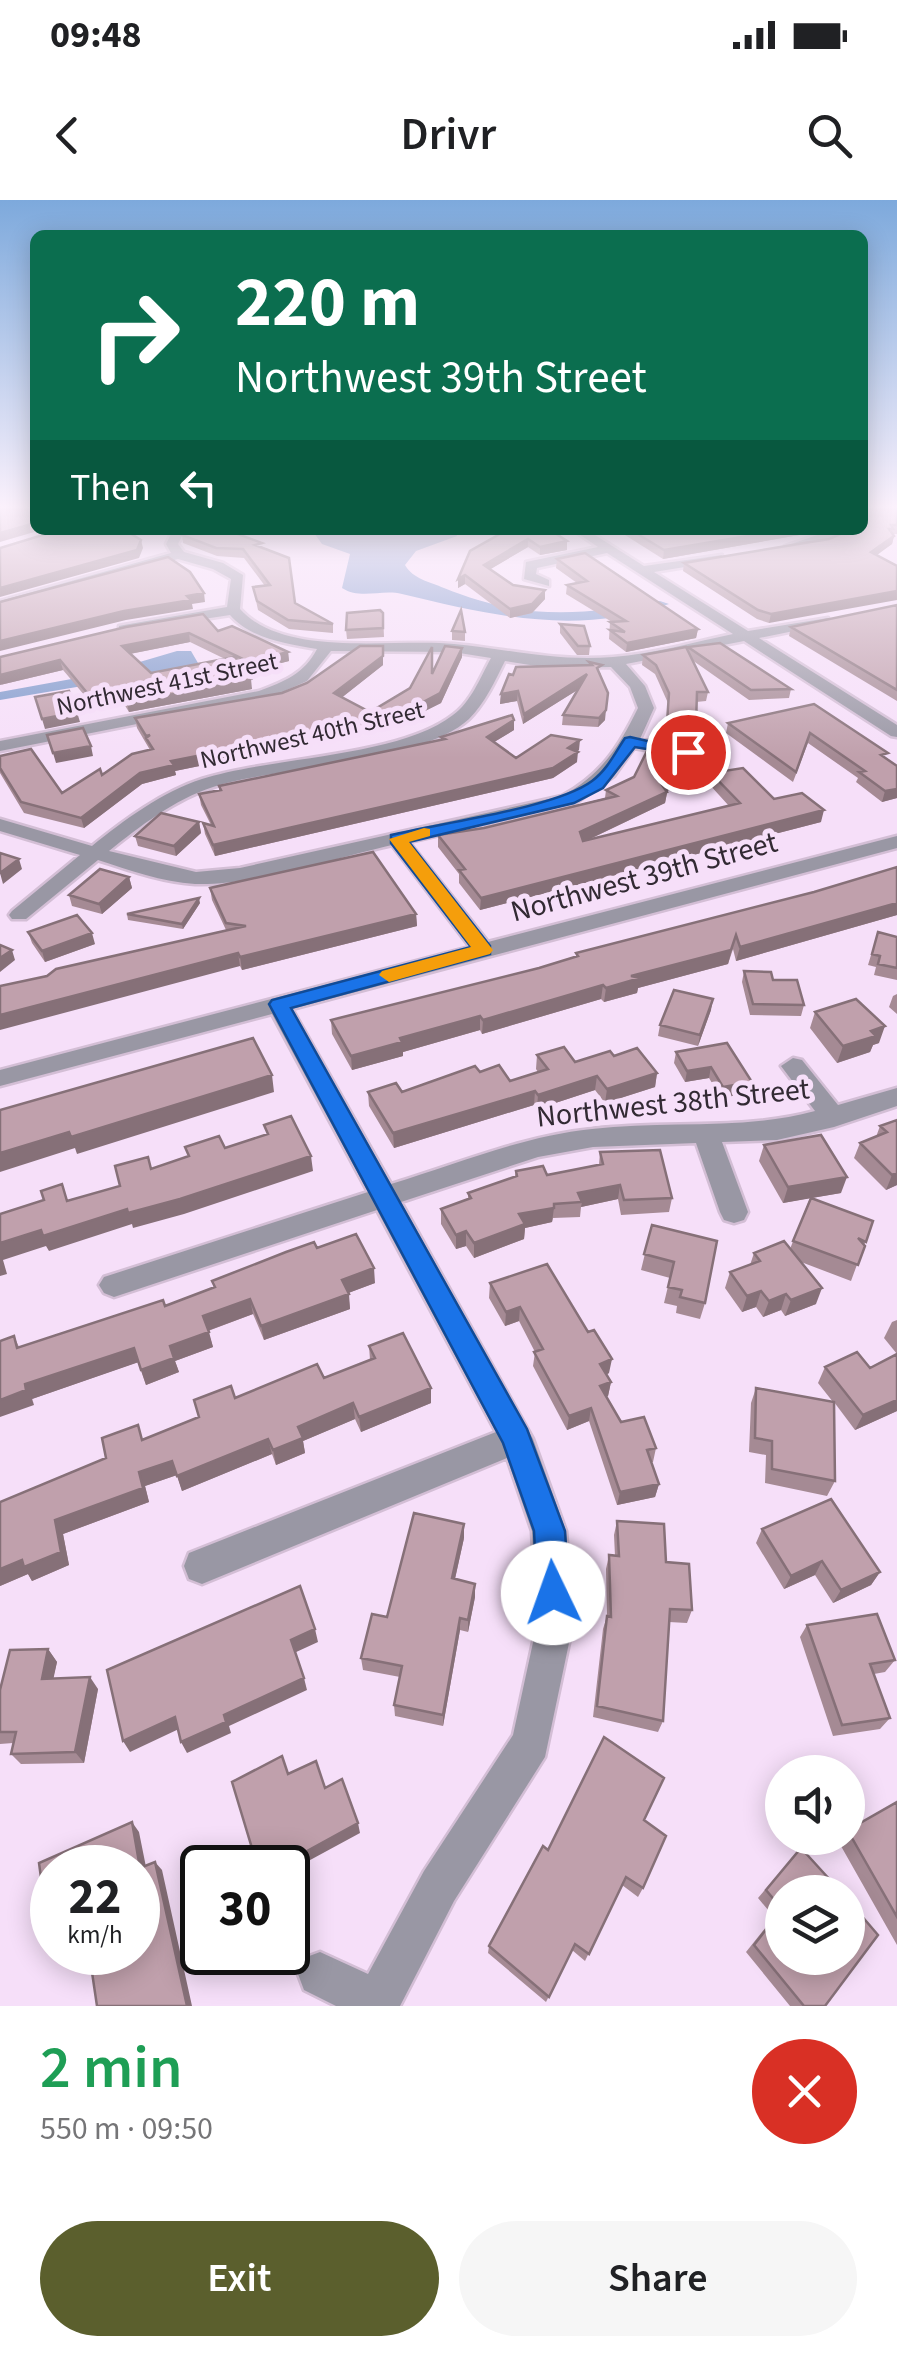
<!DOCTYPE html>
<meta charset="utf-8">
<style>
body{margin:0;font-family:"Source Sans 3",sans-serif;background:#f6f6f6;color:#202124;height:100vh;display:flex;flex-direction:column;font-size:38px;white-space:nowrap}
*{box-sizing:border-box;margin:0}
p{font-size:32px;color:#757577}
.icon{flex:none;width:55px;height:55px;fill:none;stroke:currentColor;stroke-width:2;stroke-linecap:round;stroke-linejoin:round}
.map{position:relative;height:1806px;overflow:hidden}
.drawer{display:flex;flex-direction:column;background:#fff;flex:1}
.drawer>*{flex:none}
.banner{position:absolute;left:30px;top:30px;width:838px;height:305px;border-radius:15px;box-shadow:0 5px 25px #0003;background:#0b6e4f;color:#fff;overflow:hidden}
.buttons{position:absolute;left:765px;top:1555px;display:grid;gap:20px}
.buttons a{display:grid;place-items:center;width:100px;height:100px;border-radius:50%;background:#fff;box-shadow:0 5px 25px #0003;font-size:50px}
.speed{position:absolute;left:30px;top:1645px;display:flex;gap:20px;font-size:50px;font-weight:700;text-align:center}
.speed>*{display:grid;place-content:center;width:130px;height:130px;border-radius:50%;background:#fff;box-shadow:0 5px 25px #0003;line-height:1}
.speed small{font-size:25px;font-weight:400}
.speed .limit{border:5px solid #111;border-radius:15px;background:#fff;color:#111}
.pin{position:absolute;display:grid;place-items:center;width:85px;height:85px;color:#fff;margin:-42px;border:5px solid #fff;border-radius:50%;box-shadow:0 2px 10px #0007}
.me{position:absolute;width:110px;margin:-55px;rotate:357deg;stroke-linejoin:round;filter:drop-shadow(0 0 8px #0008)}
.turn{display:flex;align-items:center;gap:35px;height:210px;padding:0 40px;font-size:45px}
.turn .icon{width:130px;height:130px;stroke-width:2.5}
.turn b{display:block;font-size:70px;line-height:85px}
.then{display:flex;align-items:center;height:95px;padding:0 40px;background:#0003;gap:20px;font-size:38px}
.round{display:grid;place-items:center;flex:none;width:105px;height:105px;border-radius:52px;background:#f6f6f6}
.overview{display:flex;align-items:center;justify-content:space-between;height:170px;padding:0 40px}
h1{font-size:60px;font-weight:600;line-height:75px;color:#1e9e55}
.primary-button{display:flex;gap:20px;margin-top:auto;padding:20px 40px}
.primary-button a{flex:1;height:115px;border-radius:60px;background:#5b5f2d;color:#fff;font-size:40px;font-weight:600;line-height:115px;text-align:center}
.primary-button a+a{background:#f6f6f6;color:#202124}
.status{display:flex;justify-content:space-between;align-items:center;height:70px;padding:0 50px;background:#fff;direction:ltr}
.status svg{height:28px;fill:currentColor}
header{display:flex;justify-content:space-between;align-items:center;height:130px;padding:0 40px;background:#fff;font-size:45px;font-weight:600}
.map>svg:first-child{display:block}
</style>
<div class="status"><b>09:48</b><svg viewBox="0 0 49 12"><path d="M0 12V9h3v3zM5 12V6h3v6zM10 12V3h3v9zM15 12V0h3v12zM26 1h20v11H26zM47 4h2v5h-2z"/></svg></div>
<header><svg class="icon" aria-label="back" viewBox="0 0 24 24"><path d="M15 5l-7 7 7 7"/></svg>Drivr<svg class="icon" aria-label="search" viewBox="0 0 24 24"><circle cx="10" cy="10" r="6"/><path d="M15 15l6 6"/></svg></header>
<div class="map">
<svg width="897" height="1806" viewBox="0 0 897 1806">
<rect width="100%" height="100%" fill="#f6dff9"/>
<path fill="#7e99cb" d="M347 330H455L457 336 416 351 405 365C413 379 430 382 444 388 523 420 578 416 660 401L669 404C576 436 494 416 402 394 381 389 361 400 342 388L350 354 322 344 314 333Z
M177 451H191L198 463 171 471 0 500V492L99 474Z"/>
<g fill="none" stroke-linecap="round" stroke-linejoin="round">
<defs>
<path id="minor" d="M173 330H185L178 344 184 352 223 363 243 375 240 409C285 459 393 438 454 444 508 449 558 462 613 457 653 454 694 442 733 434L607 353 537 368 536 374 549 380V386L524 379 526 362 598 347 573 330H587L644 366 722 355V361L654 372 748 431 828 418V424L759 438 897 525V537L891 536 744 441 626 464 645 486 654 508 640 539 717 552 726 557 717 562 634 548 614 576 574 604 409 642 488 742 897 636V648L292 809 391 984C457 964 523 936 592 929 667 920 742 931 815 911L781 866 793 858 802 860 838 905 897 888V906L834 927 777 940 722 942 748 1012 744 1020 734 1023 724 1020 720 1012 696 943 593 947 538 957 401 1002 533 1239 566 1331 573 1424 545 1557 454 1701 400 1806H336L304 1790 298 1774 304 1758 320 1752 368 1774 424 1671 513 1535 537 1424 532 1331 507 1258 202 1384 189 1379 184 1366 189 1353 496 1232 377 1010 114 1097 104 1093 99 1085 104 1077 368 992 272 814 0 886V870L470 747 392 645C335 658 252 686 195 684 162 682 129 670 98 660L26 719H12L9 715 12 711 80 655 0 631V619L92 646C124 620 162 592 202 579 270 557 400 557 453 515 471 502 480 478 491 458L453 452 331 451 307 481 269 498 0 551V541L259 491C284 482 305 473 317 449 287 444 251 439 230 415L119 432V426L124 425 227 407 231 379 213 369 178 359 0 409V401L171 353 166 344ZM505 461 549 468 611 467 630 487 638 508C619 547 601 575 562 596L240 668 196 672 109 651C139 627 175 599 213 587 278 566 422 563 469 519 485 503 495 481 505 461Z
M832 330H844L840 339 791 350 785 346Z"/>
</defs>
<use href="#minor" stroke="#d3bed5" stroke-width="5"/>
<use href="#minor" fill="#9997a4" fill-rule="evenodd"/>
</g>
<path fill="#a58a94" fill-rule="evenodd" d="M897 305V334H892L894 336 892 344 769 423 757 419 683 371 684 363 829 339Z
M505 330H550L567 350 540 355 528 347 490 369 513 385 545 399 532 413 510 418 465 384 458 388V379L509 333Z
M617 330H828L663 359Z
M233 332 263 349 295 403 333 424V433L289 429 258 410 253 387 265 386 244 358 217 356 183 343 182 335Z
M557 359 698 429 696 438 626 452 609 439 610 422H612L566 394 567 385 577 383 556 368Z
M897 405V501L789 436 791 427Z
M383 413 384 437 347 439 346 430Z
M560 424 590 446 589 455H577L560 433Z
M126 427 218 431 288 452 289 461 250 471 242 467 252 489 129 512 124 504 96 509 63 470 0 485ZM190 442 225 459 151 473 130 454Z
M452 431 465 432V441L452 440Z
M383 446V465L342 497 370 512 410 488 432 473 462 448V457L441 503 395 526 175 571 176 575 142 584 84 628 24 613 0 573V556L62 593 150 550 137 528 135 518 282 493 307 483Z
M688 447 791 489 789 498 749 500 692 460 708 492 706 501 696 502 694 535 666 533 668 503 655 474 642 465 643 455 687 450Z
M589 462 601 474 600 475 605 520 598 527 562 525 563 515 579 489 523 524 517 501 500 504 501 494 589 465Z
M814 504 897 566V598L882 602 856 582 858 578 808 543 793 582 726 533 728 523Z
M514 530 494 542 516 558 579 550 577 551V562L553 578 215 656 205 634 203 623 211 625 201 605 199 594 219 590V586L441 540V537Z
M682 555 680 566 667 593 665 603 588 640 729 606 709 584 711 573 774 599 821 622 480 710 459 683V674L438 647V635L484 628 605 598 606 590Z
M199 622 201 633 176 656 138 646 135 636Z
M897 667V715L736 761 733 749 728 764 638 788 637 793 604 802 601 799 482 834 480 830 403 852V856L352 870 332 834 331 820 539 768 576 757V753L814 692Z
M129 677 132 688 102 714 72 706 69 695Z
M210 688 416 714 417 726 242 770 240 766 47 776 226 730 212 700Z
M200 703 183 729 128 720 127 714Z
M28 732 95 744 45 762 32 743Z
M878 732 897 737V780L874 775 876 767 868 765Z
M744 771 804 805 801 816 750 815 742 782Z
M897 794V814L889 807 893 796Z
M711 810 698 846 658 836 660 825Z
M815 812 879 843 873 845 870 852 837 863 810 828Z
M727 843 749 893 721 898 709 878 685 882 674 863 676 852Z
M537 855 575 862 614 856 657 873 655 887 605 903 595 890 537 909 534 905 394 948 369 906 368 892H402L480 872 510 881 538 872 536 869Z
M897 920V985L886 990 854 958 860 943 876 937 880 926Z
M764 945 841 993 811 998 873 1021 851 1081 801 1062 816 1104 785 1116 781 1110 763 1117 756 1107 742 1112 725 1088 730 1072 750 1065 754 1053 790 1049 810 998 783 1003 759 961Z
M600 952 672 998 669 1012 621 1015 618 999 581 1007 580 1017 553 1018 552 1022 525 1028 524 1039 474 1058 466 1046 456 1049 441 1024V1009L468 999V993L515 976 516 971 547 975 599 965Z
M652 1025 705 1103 700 1119 676 1113 677 1106 664 1103 670 1078 641 1070Z
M317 1048 375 1083 348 1093 350 1109 264 1140 253 1114 208 1131 213 1147 175 1161 179 1172 146 1185 138 1162 32 1199 34 1205 14 1136 19 1147 165 1106 214 1088 212 1081Z
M490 1083 609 1173 606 1175 611 1182 608 1196 606 1197 621 1222 656 1248 653 1262H651L659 1284 655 1297 617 1305 589 1221 567 1230 533 1166 535 1152 519 1121 505 1126 489 1098Z
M897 1120V1154L884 1138 892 1122Z
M369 1146 431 1203 361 1232 355 1219 303 1241 305 1253 276 1265 272 1254 182 1291 177 1275 145 1286 149 1302 63 1334 69 1365 32 1381 28 1374 0 1386V1302L106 1258 144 1239 199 1217 235 1198 324 1178 370 1160Z
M897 1154V1211L855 1230 834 1202 835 1281 827 1296 765 1283 766 1255 749 1252 751 1203 756 1188 833 1202 818 1183 825 1167 870 1168Z
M617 1321 666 1362 692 1410 687 1423 669 1422 663 1521 658 1532 593 1517 603 1429 607 1416 606 1369 609 1355 615 1356 614 1335Z
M762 1329 880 1372 871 1385 833 1403 815 1375 784 1389 756 1343Z
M464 1338 455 1379 475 1397 468 1432 460 1430 443 1526 395 1516 394 1505 400 1477 363 1470 361 1458 387 1417Z
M807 1425 895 1460 885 1472 874 1474 890 1518 880 1529 833 1536 800 1437Z
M48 1449 57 1462 53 1478 98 1489 84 1563 21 1564 11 1554 13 1543 0 1544V1490Z
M897 1602V1745L837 1639 839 1638H848V1630Z
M644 1620 643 1688 638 1697 622 1685 585 1761 572 1750 546 1802 488 1753 489 1746 548 1650Z
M801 1648 825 1806H790L746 1752 774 1717 758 1698Z"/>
<path fill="#867078" d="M35 323V330H41L0 342V333Z
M783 330H828L663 359 664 350Z
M894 336 892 344 869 361 871 352Z
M528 339V347L484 373V365Z
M141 340 143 348 139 358 0 397V388Z
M567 341V350L540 355V347Z
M465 375V384L458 388V379Z
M545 390V399L532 413 510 418V409Z
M897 391V400L769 423 771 414Z
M204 393 205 402 192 404 193 409 126 420 0 451V441L187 396Z
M698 429 696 438 626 452 627 443Z
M189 433 190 442 124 455 122 446Z
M462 448V457L441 503 395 526 175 571 176 575 142 584 84 628 81 618 140 573 171 561 395 517Z
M288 452 289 461 250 471 249 462Z
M383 456V465L335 503 334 493Z
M60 460 63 470 0 485V475Z
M587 474V484L523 524 524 514Z
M251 479 252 489 129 512 127 503Z
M518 491 517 501 500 504 501 494Z
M122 495 124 504 96 509 93 500Z
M606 510 605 520 598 527 599 518Z
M77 512 80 522 45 529 42 519Z
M514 520V530L486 547 487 537Z
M580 540 579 550 567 558 568 548Z
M91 546 93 556 56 563 53 553Z
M578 552 577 562 553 578 215 656 213 645Z
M682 555 680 566 667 593 665 603 579 644 580 632 662 585Z
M897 589V598L882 602 885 591Z
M824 610 821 622 480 710 481 698Z
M199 622 201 633 176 656 174 646Z
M19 659 22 669 3 684 0 673Z
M129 677 132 688 102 714 99 704Z
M199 698 200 703 183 729 182 724Z
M897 703V715L736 761 740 747Z
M416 714 417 726 242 770 240 757Z
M92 733 95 744 45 762 42 751Z
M736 735 728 764 638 788 637 793 604 802 606 788 631 776Z
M12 750 15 760 0 772V758Z
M238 753 240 766 0 830V815Z
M603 785 601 799 482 834 483 820Z
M713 799 711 810 698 846 700 835Z
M480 816V830L403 852V856L352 870 351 856 400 838Z
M885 826 879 843 873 845 870 852 837 863 843 846 871 831Z
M711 867 709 878 685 882 687 871Z
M657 873 655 887 605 903 607 889Z
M272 875 274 892 77 954 75 948 0 972V953L69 932Z
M597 876 595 890 537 909 538 895Z
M752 882 749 893 721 898 723 887Z
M535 891 534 905 394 948 393 933Z
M311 956 313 971 184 1014 133 1028 132 1024 49 1051 46 1046 3 1060 7 1074 0 1076V1043L41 1030 127 1009Z
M897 973V985L886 990 892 975Z
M847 977 841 993 783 1003 788 987Z
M620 985 618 999 581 1007 582 1002 578 993Z
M554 1008 552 1022 525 1028 524 1039 474 1058V1043L519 1014Z
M466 1031V1046L456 1049V1035Z
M374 1068 375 1083 343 1095 342 1080Z
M822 1088 816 1104 785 1116 791 1100Z
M761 1091 756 1107 742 1112 747 1096Z
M349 1094 350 1109 264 1140 261 1126Z
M786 1094 781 1110 763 1117 769 1101Z
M250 1099 253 1114 207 1131 203 1116Z
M520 1107 519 1121 505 1126 506 1112Z
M209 1132 213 1147 175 1161 179 1172 146 1185 141 1170 170 1146Z
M134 1148 139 1162 32 1199 34 1205 0 1217V1200L25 1184Z
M612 1159 609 1173 598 1178 600 1164Z
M611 1182 608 1196 597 1200 600 1186Z
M431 1188V1203L361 1232 359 1217Z
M897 1200V1211L855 1230 863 1215Z
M353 1203 355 1219 303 1241 305 1253 276 1265 273 1250 298 1227Z
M591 1208 589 1221 567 1230 569 1216Z
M268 1239 272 1254 182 1291 177 1276Z
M172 1261 177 1275 145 1286 149 1302 63 1334 69 1365 32 1381 28 1374 0 1386V1369L55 1320 139 1272Z
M659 1284 655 1297 617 1305 620 1292Z
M464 1324V1338L452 1392V1378Z
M822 1361 815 1375 784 1389 791 1376Z
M880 1372 871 1385 833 1403 841 1390Z
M475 1384V1397L468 1432V1420Z
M460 1418V1430L443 1526V1515Z
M315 1429 318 1442 294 1453 291 1440Z
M48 1449 57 1462 51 1490 42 1479Z
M90 1477 98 1489 84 1563 75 1552Z
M304 1478 307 1490 229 1526 231 1533 187 1553 181 1542 224 1515Z
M175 1517 181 1528 130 1552 123 1541Z
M132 1622 139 1632 148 1677 140 1668Z
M358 1623 360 1633 288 1672V1668H276Z
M155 1662 162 1670 192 1806H187Z
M52 1697V1707L44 1700Z
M84 1752H91L98 1757 77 1767 68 1760Z"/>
<path fill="#c0a0ac" stroke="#867078" stroke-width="2.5" d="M0 305H35V323L0 333Z
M862 305H897V325H891L893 329H889L894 336 871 352 897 366V391L771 414 758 410 684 363 829 339 845 332 846 330H862Z
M59 330H125L141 340 137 350 0 388V348Z
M189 330H227L262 343 255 345 289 358 295 403 333 424 288 420 257 401 253 387 270 385 243 349 216 348 182 335Z
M516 330H550L567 341 540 347 528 339 484 365 513 385 545 390 532 404 510 409 465 375 458 379 470 351 500 334 518 332Z
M631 330H783L664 350Z
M585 353 698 429 627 443 610 430 625 432 610 422 626 421 567 385 587 381 557 359Z
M168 357 190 372 204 393 187 396 191 400 124 411 0 441V402Z
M897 405V490L791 427Z
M380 410 383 413V428L346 430 347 413Z
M461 410 465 432 452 431Z
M203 414 218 431 232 426 288 452 249 462 189 433 122 446 151 473 235 457 251 479 127 503 122 495 93 500 60 460 0 475V457L126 427Z
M560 424 584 426 590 446H578Z
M720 443 791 489 751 490 688 447Z
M360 446H383V456L334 493 370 512 410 488 432 447V474L445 446 462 448 440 493 395 517 171 561 174 565 140 573 81 618 21 602 0 568V556L31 549 62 593 100 569 102 575 132 554 153 549 146 538 150 535 146 536 135 518 282 493 307 483Z
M686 447 708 492H697L696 525 667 523 669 493 656 465 643 455Z
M589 462 602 465 597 468 608 493 606 510 599 518 563 515 587 474 524 514 518 491 501 494 509 474 513 475 516 467 592 465Z
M69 491 77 512 42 519 35 497Z
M814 504 888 553 881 555 897 566V589L885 591 859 572 865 571 810 533 796 572 728 523Z
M512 515 514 520 487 537 516 558 551 535 580 540 568 548 578 552 553 568 213 645 203 623 214 626 199 594 221 590 219 586 445 539 441 537Z
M83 528 91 546 53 553 47 535Z
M648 549 682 555 670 580 662 585 667 592 580 632 583 641 740 603 711 573 743 568 774 599 802 593 824 610 481 698 459 670 465 669 438 635 484 628 617 596 606 590 634 577Z
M161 613 199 622 174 646 135 636Z
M373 652 416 714 240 757 238 753 0 815V786L47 776 56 769 246 726 226 723 210 688Z
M0 653 19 659 0 673Z
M897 667V703L740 747 736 735 731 750 631 776 640 778 606 788 603 785 483 820 480 816 400 838 402 842 351 856 331 820 539 768 578 756 576 753 814 692Z
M100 669 129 677 99 704 69 695Z
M199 698 182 724 127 714Z
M77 715 92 733 42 751 28 732Z
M878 732 897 737V768L878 764 880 756 872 754Z
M0 745 12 750 0 758Z
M744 771 771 772 773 780H797L804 805 753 804Z
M674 790 713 799 700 835 660 825Z
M856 799 885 826 871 831 876 836 843 846 815 812Z
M253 838 272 875 71 937 69 932 0 953V910Z
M727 843 752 882 723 887 711 867 687 871 676 852Z
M564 847 575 862 610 851 614 856 637 848 657 873 607 889 597 876 538 895 535 891 393 933 368 892 396 883 402 892 475 866 480 872 499 865 510 881 548 869 537 855Z
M291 916 311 956 180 999 128 1013 127 1009 43 1036 41 1030 0 1043V1014L44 1000 41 991 62 984 67 1001 120 986 115 966 148 957 151 969 189 956 185 947 219 936 225 948 268 934 264 925Z
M897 920V973L892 975 860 943 887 932 880 926Z
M821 935 847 977 788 987 764 945Z
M660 950 672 998 624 1000 620 985 578 993 582 1002 554 1004V1008L519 1014 525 1024 474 1043 466 1031 456 1035 441 1009 471 998 468 993 517 976 516 971 543 966 547 975 603 964 600 952Z
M811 998 873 1021 866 1042 858 1038 865 1046 858 1065 793 1041Z
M652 1025 717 1041 705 1103 680 1097 682 1090 668 1087 674 1062 644 1054Z
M356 1034 374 1068 342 1080 349 1094 261 1126 250 1099 203 1116 209 1132 170 1146 174 1158 141 1170 134 1148 25 1184 26 1190 0 1200V1141L14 1136 17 1148 163 1100 165 1106 215 1087 212 1081 286 1052 314 1042 317 1048Z
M784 1041 822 1088 791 1100 786 1094 769 1101 761 1091 747 1096 730 1072 760 1061 754 1053Z
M547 1064 588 1132 594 1130 612 1159 600 1164 611 1182 600 1186 621 1222 644 1217 656 1248 647 1250 659 1284 620 1292 591 1208 569 1216 534 1152 543 1149 520 1107 506 1112 490 1083Z
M403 1133 431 1188 359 1217 353 1203 298 1227 303 1238 273 1250 268 1239 177 1276 172 1261 139 1272 143 1288 55 1320 61 1352 24 1367 22 1360 0 1369V1302L106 1258 102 1238 138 1225 142 1240 199 1217 194 1200 231 1186 235 1198 317 1164 324 1178 375 1158 369 1146Z
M857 1152 870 1168 897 1154V1200L863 1215 825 1167Z
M756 1188 834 1202 835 1281 772 1269V1241L755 1238Z
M831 1299 880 1372 841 1390 822 1361 791 1376 762 1329Z
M414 1313 464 1324 452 1378 475 1384 468 1420 460 1418 443 1515 394 1505 402 1466 361 1458 372 1414 387 1417Z
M617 1321 664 1324 666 1362 689 1364 692 1410 670 1409 663 1521 597 1506 607 1416 611 1417 609 1355 619 1356Z
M300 1386 315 1429 291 1440 304 1478 224 1515 226 1522 181 1542 175 1517 123 1541 107 1470Z
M877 1414 895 1460 870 1464 890 1518 842 1525 807 1425Z
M48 1449 42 1479 90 1477 75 1552 11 1554 16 1532H0V1490L10 1450Z
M604 1537 664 1578 644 1620 666 1636 643 1688 626 1677 589 1754 575 1744 549 1797 489 1746 543 1646 548 1650Z
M282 1556 288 1574 316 1561 325 1588 342 1579 358 1623 276 1668H258L232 1582Z
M897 1602V1717L848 1631V1630Z
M132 1622 140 1668 155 1662 187 1806H97L89 1752H138V1668H52V1697L44 1700 39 1663Z
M801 1648 841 1692H782V1709L766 1690Z
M848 1700 878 1735 825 1806H804L754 1745 782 1709V1758H848Z
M67 1752H84L68 1760Z"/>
<linearGradient id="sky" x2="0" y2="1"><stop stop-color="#7da9dc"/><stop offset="0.55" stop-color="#fbf1fc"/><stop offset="1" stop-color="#fbf1fc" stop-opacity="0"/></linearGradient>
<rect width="897" height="558" fill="url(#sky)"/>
<path fill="#1a73e8" stroke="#114b97" stroke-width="2.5" d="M630 537 696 552 688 556 635 547 603 588 574 603 409 642 490 746V754L291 808 527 1229 565 1331 569 1393 565 1404 553 1409 541 1404 537 1393 534 1331 503 1243 269 804 272 800 471 747 391 643V635C440 623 556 608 592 581 607 570 615 553 625 538Z"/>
<path fill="#f59e0b" d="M424 628 430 629V636L409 642 493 750 490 754 389 782 379 775 382 771 471 747 389 639Z"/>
<g text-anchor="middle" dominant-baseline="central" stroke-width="10" stroke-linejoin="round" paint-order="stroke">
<g font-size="25" fill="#322a33" stroke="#f6dff9">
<text transform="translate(167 484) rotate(-12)">Northwest 41st Street</text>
<text transform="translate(312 535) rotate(-13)">Northwest 40th Street</text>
</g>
<g font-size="30" fill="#322a33" stroke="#f6dff9">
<text transform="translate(644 677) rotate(-15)">Northwest 39th Street</text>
<text transform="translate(673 903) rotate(-6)">Northwest 38th Street</text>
</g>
</g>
</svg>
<div class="buttons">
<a><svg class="icon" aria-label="sound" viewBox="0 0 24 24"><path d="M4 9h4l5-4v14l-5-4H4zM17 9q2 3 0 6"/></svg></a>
<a><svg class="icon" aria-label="layers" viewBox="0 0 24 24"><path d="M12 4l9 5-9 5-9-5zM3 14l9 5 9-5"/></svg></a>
</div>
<div class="speed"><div>22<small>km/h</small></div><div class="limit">30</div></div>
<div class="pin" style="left:688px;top:552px;background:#d93025"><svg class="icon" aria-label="arrive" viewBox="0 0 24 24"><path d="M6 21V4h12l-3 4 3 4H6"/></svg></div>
<svg class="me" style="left:553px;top:1393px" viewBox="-20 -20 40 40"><circle r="19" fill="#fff"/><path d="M0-13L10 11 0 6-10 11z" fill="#1a73e8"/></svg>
<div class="banner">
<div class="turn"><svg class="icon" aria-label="right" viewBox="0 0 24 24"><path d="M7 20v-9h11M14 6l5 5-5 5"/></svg><div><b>220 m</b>Northwest 39th Street</div></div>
<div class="then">Then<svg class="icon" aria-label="left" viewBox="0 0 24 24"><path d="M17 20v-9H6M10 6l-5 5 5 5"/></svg></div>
</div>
</div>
<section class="drawer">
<div class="overview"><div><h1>2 min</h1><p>550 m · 09:50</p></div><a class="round" style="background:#d93025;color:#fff"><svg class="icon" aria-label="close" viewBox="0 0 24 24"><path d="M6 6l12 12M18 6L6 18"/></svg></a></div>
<div class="primary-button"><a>Exit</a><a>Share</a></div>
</section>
